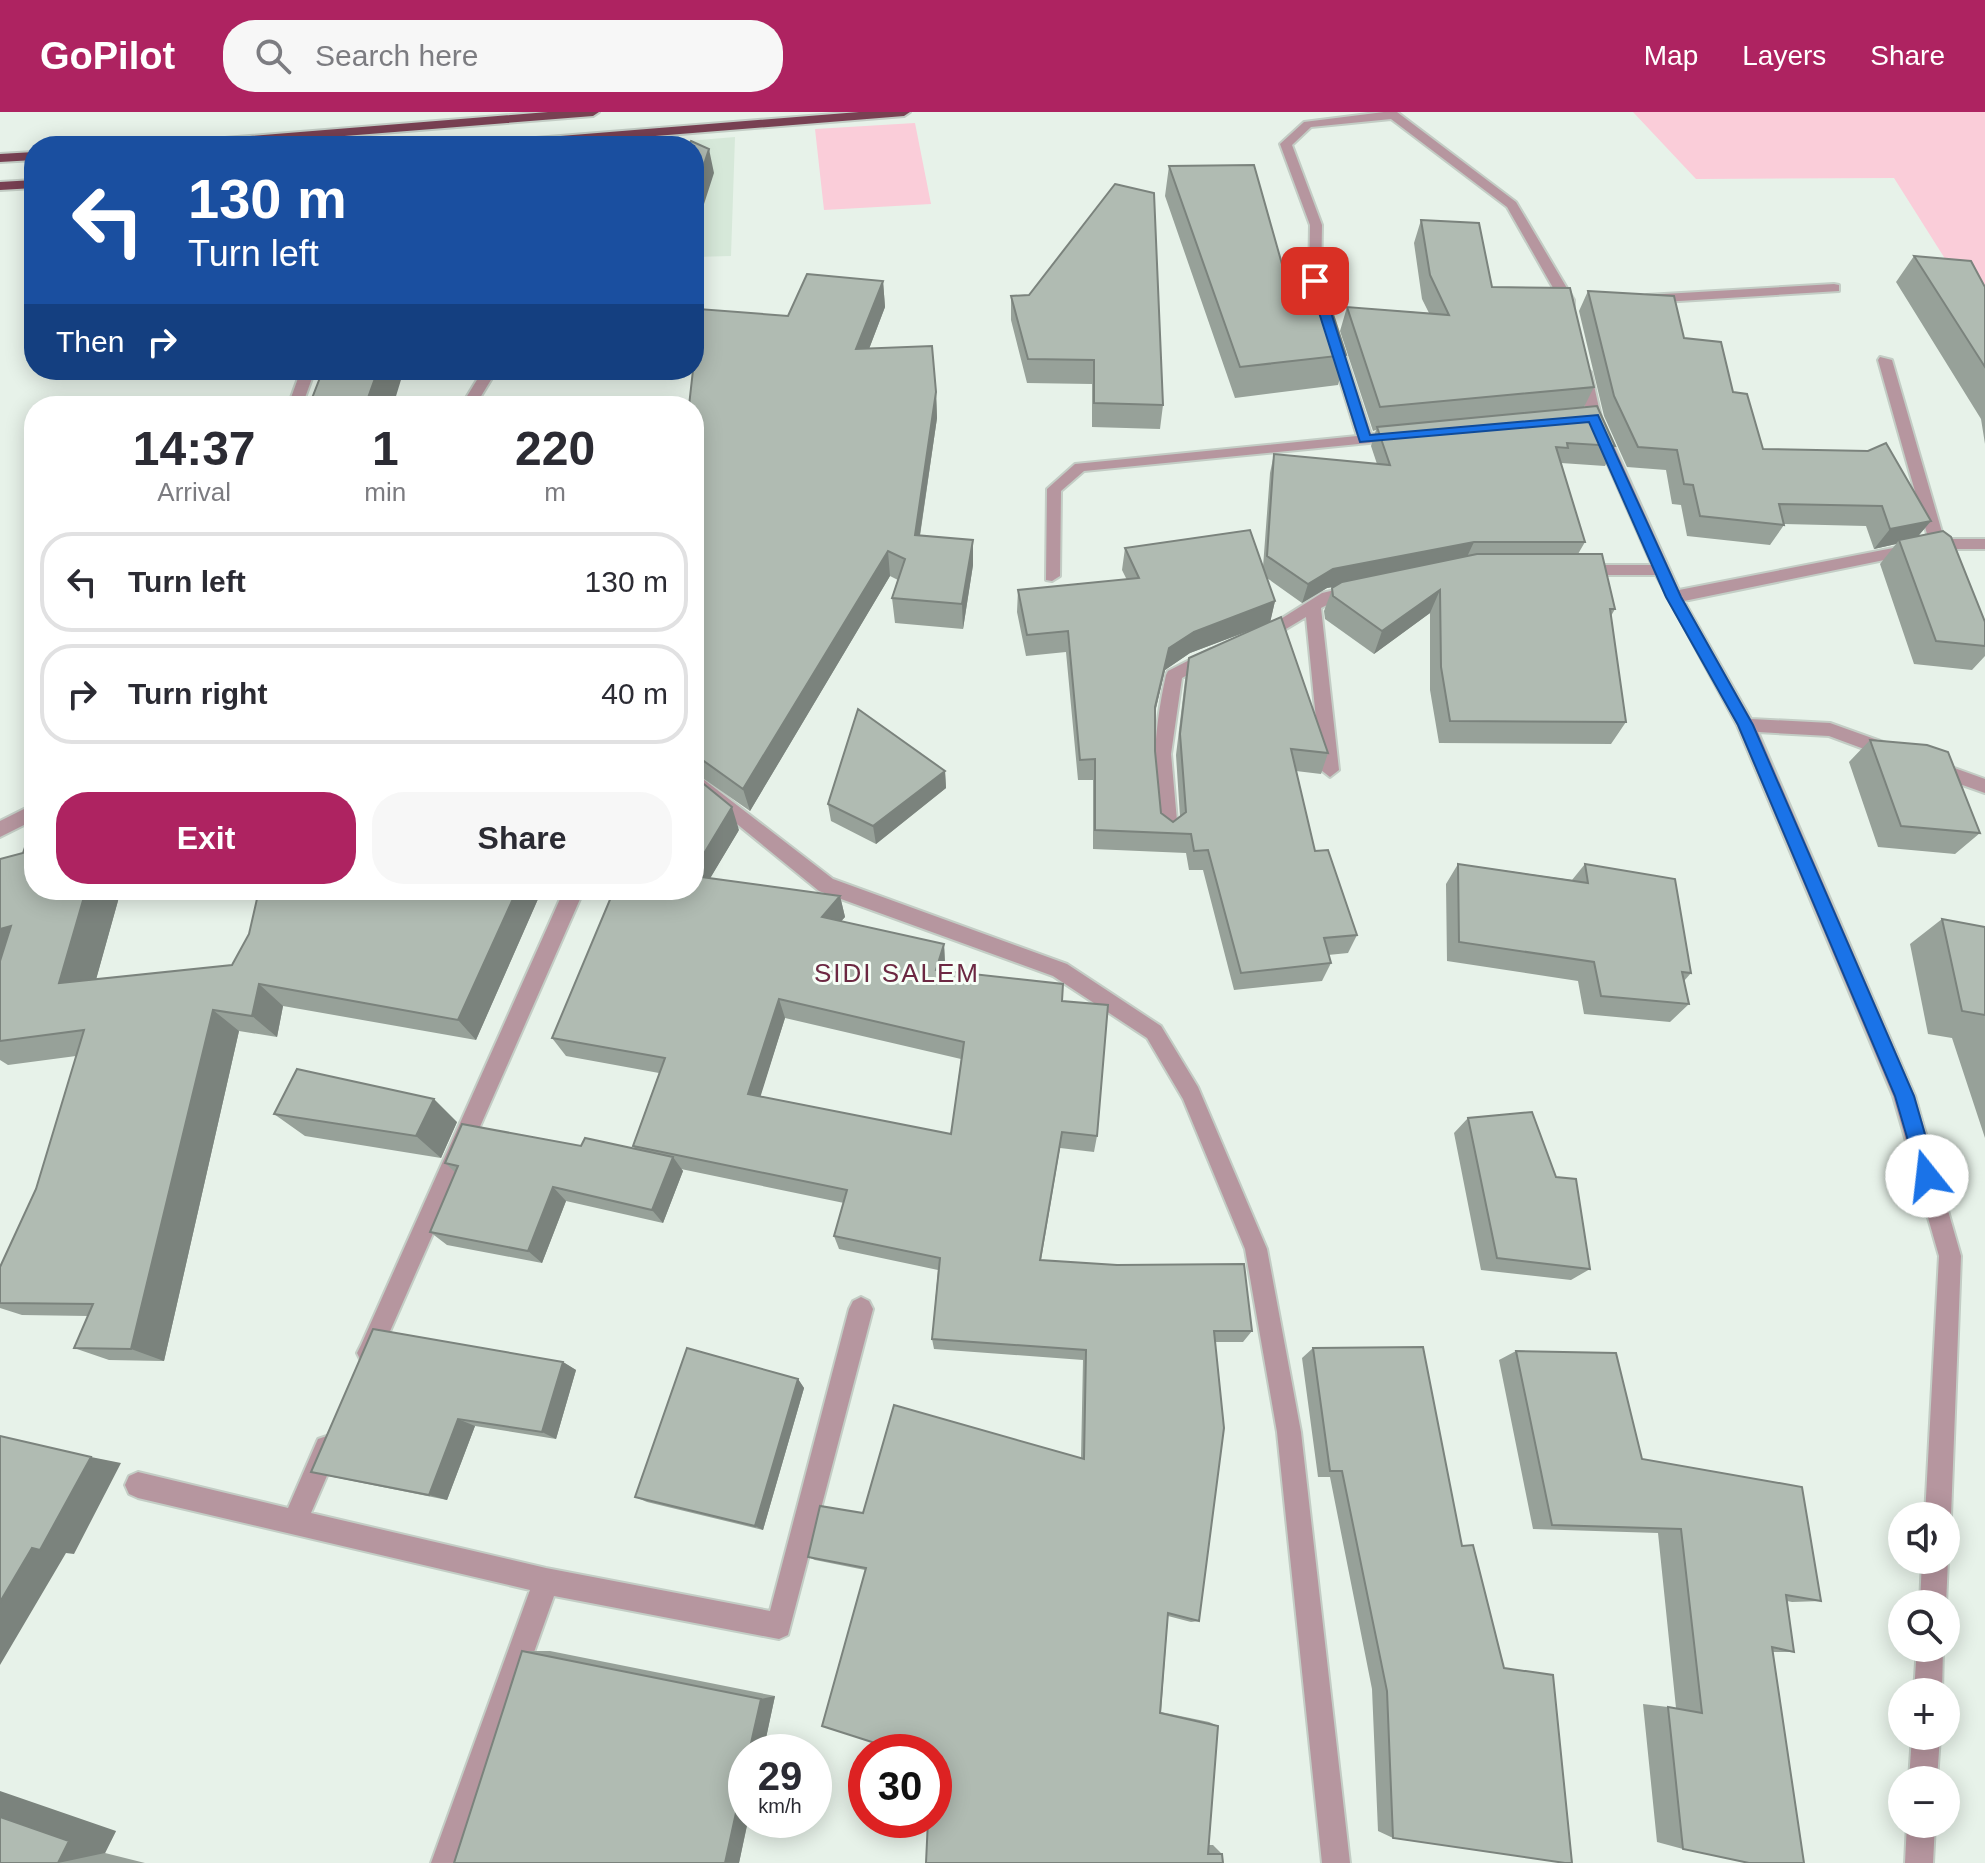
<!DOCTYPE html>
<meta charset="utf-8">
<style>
body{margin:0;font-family:Arial,sans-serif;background:#f7f7f7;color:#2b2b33;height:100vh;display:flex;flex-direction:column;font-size:30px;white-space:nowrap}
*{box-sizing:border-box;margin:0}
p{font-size:26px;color:#7c7c81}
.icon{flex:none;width:44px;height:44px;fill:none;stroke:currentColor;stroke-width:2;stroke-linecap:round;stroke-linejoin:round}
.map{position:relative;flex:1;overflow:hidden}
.drawer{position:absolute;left:24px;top:284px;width:680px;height:504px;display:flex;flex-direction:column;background:#fff;border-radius:32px;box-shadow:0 4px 20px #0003}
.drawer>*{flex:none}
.guide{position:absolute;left:24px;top:24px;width:680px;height:244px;border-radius:32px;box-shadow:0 4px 20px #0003;background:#1a4fa0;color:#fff;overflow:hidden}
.buttons{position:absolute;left:1888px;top:1390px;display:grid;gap:16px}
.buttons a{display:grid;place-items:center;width:72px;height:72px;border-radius:50%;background:#fff;box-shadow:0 4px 20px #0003;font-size:40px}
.speed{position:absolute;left:728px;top:1622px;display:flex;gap:16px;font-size:40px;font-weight:700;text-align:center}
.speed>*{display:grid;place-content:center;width:104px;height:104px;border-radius:50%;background:#fff;box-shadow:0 4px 20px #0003;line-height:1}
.speed small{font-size:20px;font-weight:400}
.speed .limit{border:12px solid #d22;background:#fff;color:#111}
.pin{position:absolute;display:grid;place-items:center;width:68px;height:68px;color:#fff;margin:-34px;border-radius:16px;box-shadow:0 4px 12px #0006}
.me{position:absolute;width:88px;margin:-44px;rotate:344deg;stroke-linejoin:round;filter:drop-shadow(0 0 6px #0008)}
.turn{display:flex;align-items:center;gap:28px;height:168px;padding:0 32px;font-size:36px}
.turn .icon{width:104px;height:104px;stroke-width:2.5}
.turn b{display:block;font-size:56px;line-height:68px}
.then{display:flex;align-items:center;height:76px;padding:0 32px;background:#0003;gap:16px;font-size:30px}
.eta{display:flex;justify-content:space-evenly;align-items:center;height:136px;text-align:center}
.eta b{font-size:48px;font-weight:700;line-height:56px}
.cta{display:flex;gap:16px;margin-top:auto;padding:16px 32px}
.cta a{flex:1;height:92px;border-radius:32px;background:#ae2361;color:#fff;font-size:32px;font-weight:700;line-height:92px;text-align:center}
.cta a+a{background:#f7f7f7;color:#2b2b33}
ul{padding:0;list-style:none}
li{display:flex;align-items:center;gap:24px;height:100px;margin:0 16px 12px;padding:0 16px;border:4px solid #e1e1e2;border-radius:32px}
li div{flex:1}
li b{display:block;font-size:30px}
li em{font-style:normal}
header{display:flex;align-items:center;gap:48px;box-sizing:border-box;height:112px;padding:0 40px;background:#ae2361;color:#fff}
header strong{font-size:38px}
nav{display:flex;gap:44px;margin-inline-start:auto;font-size:28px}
.search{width:560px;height:72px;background:#f7f7f7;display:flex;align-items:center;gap:20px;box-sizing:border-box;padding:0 28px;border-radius:32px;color:#7c7c81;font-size:30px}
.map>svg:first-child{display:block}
</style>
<header>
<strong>GoPilot</strong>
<div class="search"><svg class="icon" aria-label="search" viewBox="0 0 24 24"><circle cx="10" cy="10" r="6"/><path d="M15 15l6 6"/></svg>Search here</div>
<nav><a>Map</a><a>Layers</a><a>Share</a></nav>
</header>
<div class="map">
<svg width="1985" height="1751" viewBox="0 0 1985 1751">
<rect width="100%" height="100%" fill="#e7f2e9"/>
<path fill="#d6e8d9" d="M735 25 731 144 694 145V34H629Z"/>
<path fill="#facdd9" d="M1633 0H1985V210L1894 66 1696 67Z
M915 11 931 92 824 98 815 17Z"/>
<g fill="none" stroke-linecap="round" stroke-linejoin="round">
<defs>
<path id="minor" d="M1384 0H1397L1516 90 1574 188V201L1562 198 1560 188 1507 95 1391 7 1311 15 1292 33 1322 113 1321 169 1371 322 1399 320 1406 324 1399 328 1084 359 1061 379 1060 464 1052 469 1046 468 1047 377 1075 352 1357 324 1309 169 1310 113 1280 32 1304 10Z
M1834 172 1839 173V179L1647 191 1640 187 1647 183Z
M1880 245 1892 248 1944 427H1985V437H1938L1684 489 1751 607 1830 611 1897 635 1900 640 1891 647 1829 624 1758 620 1915 984 1961 1144 1951 1404 1946 1413V1404H1925L1939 1144 1893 984 1737 613 1656 463H1578L1570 458 1578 453H1652L1587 305 1577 260 1584 256 1591 260 1601 305 1679 478 1929 429 1878 248Z
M301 258H315L302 294H288Z
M483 258H497L475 294H461Z
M1352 474 1360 480 1358 484 1333 490 1321 496 1339 658 1330 665 1321 658 1306 505 1266 529 1260 531 1252 525 1322 481Z
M1211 537 1217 539V547L1182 566 1171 642 1178 720 1169 727 1160 720C1151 666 1154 617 1166 563L1168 559Z
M1932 648 1985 667V681L1926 660 1923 655Z
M694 660 833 767 1067 852 1161 914 1198 975 1267 1137 1301 1320 1350 1751H1322L1277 1320 1245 1137 1183 987 1147 926 1053 864 819 779 694 677Z
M34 692V708L0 725V709Z
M564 778H584L377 1249 369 1253 361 1249 357 1241 361 1233Z
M861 1185 869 1189 873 1197 788 1523 779 1527 554 1484 459 1751H431L530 1478 138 1386 129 1382 125 1373 129 1364 138 1360 288 1396 318 1327 327 1324 336 1327 339 1336 311 1401 546 1456 770 1499 849 1197 853 1189Z
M1946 1443 1948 1448 1946 1492H1920L1922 1448H1946Z
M1917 1536H1943L1942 1580H1914Z
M1912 1624H1940L1937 1668H1909Z
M1907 1712H1935L1933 1751H1905Z"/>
<path id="trunk" d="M548 0H599L593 4 221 34H169L175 30Z
M859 0H910L904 4 531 34H479L485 30Z
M34 40V48L0 50V42Z
M34 68V76L0 78V70Z"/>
</defs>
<use href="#minor" stroke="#c3cdc5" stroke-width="4"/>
<use href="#trunk" stroke="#c3cdc5" stroke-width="4"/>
<use href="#minor" fill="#b6969f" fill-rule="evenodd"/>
<use href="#trunk" fill="#784052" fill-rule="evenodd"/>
</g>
<path fill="#97a199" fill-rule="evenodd" d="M1169 54 1346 243 1338 273 1235 286 1165 84Z
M1421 108 1492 175 1594 275 1584 295 1615 334 1605 354 1561 351 1585 430 1578 442 1615 497 1611 504 1626 610 1611 632 1439 631 1430 578V501L1374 542 1325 507 1324 499 1333 475 1327 476 1302 491 1267 466 1275 489 1270 510 1328 641 1321 662 1296 659 1315 739 1357 823 1348 841 1328 843 1331 851 1322 869 1234 878 1203 758H1189L1186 741 1093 737V668H1078L1066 540 1026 544 1017 500 1018 478 1127 468 1122 458 1125 436 1263 455 1270 361 1274 342 1377 352 1371 334 1376 318 1373 319 1340 219 1347 195 1429 201 1422 187 1414 131ZM1261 514 1189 546 1185 568 1176 643 1180 705 1173 710 1161 701 1155 639V601L1165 558 1190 541Z
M1914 144 1985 175V332L1981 307 1896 170Z
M883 169 885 195 869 237 936 280 937 306 920 424 973 428V453L963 517 895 511 892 486 898 468 890 464 750 699 694 660V294L788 204Z
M1588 179 1684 226 1733 280 1763 337 1931 409 1918 424 1985 510V544L1972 558 1914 552 1880 452 1896 432 1874 437 1866 414 1784 412V413L1770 433 1687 424 1681 393 1672 392 1666 358 1627 355 1604 304 1579 199Z
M1029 183 1163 293 1160 317 1092 315V272L1027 271 1011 208V184Z
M1870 628 1980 721 1955 742 1878 735 1849 650Z
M945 659 946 676 876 732 831 709 828 692Z
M739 718 710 766 840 784 845 805 841 809 944 832 945 852 943 858 1062 889 1097 1024 1094 1040 1060 1036 1041 1148 1252 1219 1243 1230H1215L1199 1509 1191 1510 1168 1504 1161 1600 1209 1610 1218 1614 1209 1733H1213L1222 1742 1223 1751 934 1640 865 1458 815 1448 808 1445 863 1401 1081 1346 1083 1248 934 1237 932 1227 938 1158 839 1137 834 1124 844 1091 681 1057 683 1059 663 1111 566 1089 542 1151 447 1133 430 1120 456 1061 445 1051 581 1034 636 1037 633 1034 659 961 566 944 552 926ZM785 906 961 947 951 1022 760 984Z
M23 741 34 778H121L96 867 232 853 538 787 476 928 283 894 277 925 239 919 164 1249 109 1248 74 1236 88 1204 22 1203 0 1196V1155L36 1077 76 944 8 953 0 948V747Z
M1458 752 1572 768 1585 752 1691 861 1684 869 1689 892 1670 910 1584 902 1578 869 1447 849 1446 772Z
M1942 807 1985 815V1026L1952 926 1928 922 1910 832Z
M274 1002 457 1010 441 1046 305 1024Z
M1468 1006 1590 1157 1571 1168 1481 1158 1454 1021Z
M1423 1235 1393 1726 1378 1719 1372 1577 1330 1365H1318L1302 1246 1313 1236Z
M1516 1239 1642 1347 1821 1489 1792 1490 1787 1489 1794 1540H1773L1683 1737 1657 1730 1643 1592 1676 1596 1658 1421 1533 1417 1499 1248Z
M563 1250 576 1258 556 1327 475 1314 447 1388 333 1365 311 1360Z
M798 1267 804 1276 763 1418 647 1390 635 1385Z
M522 1539H550L775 1584 739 1751H454Z
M116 1719 105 1741 145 1751H0Z"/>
<path fill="#7b837d" d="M709 37 714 61 694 123V83Z
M883 169 885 195 859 263 856 237Z
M378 258H404L393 294H365Z
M936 280 937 306 916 449 915 423Z
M1931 409 1914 429 1899 428 1896 432 1874 437 1890 417Z
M973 428V453L963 517 962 492Z
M1474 430 1465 449 1327 476 1302 491 1308 472 1333 457Z
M888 439 890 464 750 699 743 677Z
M1440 478 1430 501 1374 542 1382 519Z
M1275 489 1270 511 1190 541 1165 558 1151 616 1169 536 1194 520Z
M945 659 946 676 876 732 873 714Z
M732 695 739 718 699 785 694 773V758Z
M86 778H121L89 893 59 871Z
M517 778H532L538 787 476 928 458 908Z
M840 784 845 805 827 825 822 805Z
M11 814 0 849V817Z
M944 832 945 852 937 877 936 858Z
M259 872 283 894 277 925 252 904Z
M779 887 785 906 756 999 748 982Z
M213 898 239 919 164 1249 131 1237Z
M434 987 457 1010 441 1046 416 1024Z
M673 1045 683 1059 663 1111 652 1098Z
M553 1075 566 1089 542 1151 528 1139Z
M563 1250 576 1258 556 1327 542 1320Z
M798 1267 804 1276 763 1418 755 1414Z
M458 1307 475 1314 447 1388 429 1383Z
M91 1345 121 1351 74 1442 66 1441 0 1553V1490L32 1436Z
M775 1584 763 1640H749L761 1587Z
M746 1655V1708H748L739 1751H725Z
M0 1679 116 1719 105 1741 58 1751 0 1705Z"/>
<path fill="#b0bbb2" stroke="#7b837d" stroke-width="2" fill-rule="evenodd" d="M691 29 709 37 694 83V34H688Z
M1254 53 1291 184 1328 187 1346 243 1240 255 1169 54Z
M1115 72 1154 81 1163 293 1094 291V248L1028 247 1011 184 1029 183Z
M1421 108 1479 111 1492 175 1570 176 1594 275 1380 295 1347 195 1449 203 1430 163Z
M1914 144 1971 149 1985 175V255Z
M807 162 883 169 856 237 932 234 936 280 915 423 973 428 962 492 892 486 905 447 888 439 743 677 694 642V294H689L693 258H694L699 197 788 204Z
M1588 179 1674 184 1684 226 1721 230 1733 280 1747 282 1763 337 1868 339 1886 331 1931 409 1890 417 1882 394 1779 392 1784 413 1700 404 1693 373 1684 372 1677 338 1638 335 1614 284Z
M323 258H378L365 294H309Z
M1597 294 1615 334 1567 331 1568 336 1556 335 1585 430H1474L1333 457 1308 472 1267 444 1274 342 1390 353 1377 315Z
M1250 418 1275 489 1194 520 1169 536 1155 595V639L1161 701 1173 710 1186 700 1180 622 1189 546 1281 505 1328 641 1291 637 1315 739 1328 738 1357 823 1324 826 1331 851 1241 861 1208 738 1194 739 1191 722 1095 718V647L1080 648 1068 519 1027 523 1018 478 1139 466 1125 436Z
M1943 419 1951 425 1985 510V534L1936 529 1899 428Z
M1477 442H1602L1615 497H1610L1626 610 1450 609 1441 555 1440 478 1382 519 1333 484 1332 476 1342 470Z
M858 597 945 659 873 714 828 692Z
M1870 628 1927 633 1948 640 1980 721 1901 714Z
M694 664 732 695 694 758Z
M34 709V778H86L59 871 232 853 249 822 259 778H517L458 908 259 872 252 904 213 898 131 1237 74 1236 93 1192 0 1191V1155L36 1077 84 918 0 929V849L11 814 0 817V747L23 741Z
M1458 752 1588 771 1585 752 1675 767 1691 861 1682 860 1689 892 1601 884 1594 850 1459 830Z
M694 764 840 784 822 805 944 832 936 858 1063 872 1062 889 1108 893 1097 1024 1062 1020 1040 1148 1117 1153 1244 1152 1252 1219H1214L1224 1316 1199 1509 1168 1501 1160 1601 1218 1614 1208 1742H1222L1223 1751H926L928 1708H934V1640H903L822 1614 866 1456 808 1445 820 1394 863 1401 894 1293 1084 1347 1086 1238 932 1227 940 1146 834 1124 847 1078 633 1034 665 946 552 926 614 778H694ZM779 887 964 930 951 1022 748 982Z
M1942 807 1985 815V903L1962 899Z
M297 957 434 987 416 1024 274 1002Z
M1532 1000 1556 1065 1576 1067 1590 1157 1497 1146 1468 1006Z
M462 1012 581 1034 585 1026 673 1045 652 1098 553 1075 528 1139 430 1120 458 1054 445 1051Z
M373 1217 563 1250 542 1320 458 1307 429 1383 311 1360Z
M1423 1235 1462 1434 1473 1433 1504 1556 1553 1563 1572 1751H1565L1393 1726 1387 1579 1342 1359H1330L1313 1236Z
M687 1236 798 1267 755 1414 635 1385Z
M1516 1239 1616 1241 1642 1347 1802 1375 1821 1489 1786 1483 1794 1540 1772 1535 1804 1751H1749L1683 1737 1668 1595 1702 1601 1681 1417 1552 1413Z
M0 1324 91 1345 40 1438 32 1436 0 1490Z
M522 1539 761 1587 749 1640H746V1655L725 1751H454Z
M0 1705 69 1729 58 1751H0Z"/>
<path fill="#1a73e8" stroke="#114b97" stroke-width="2" d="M1315 165 1321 169 1370 323 1598 303 1681 485 1753 613 1914 984 1937 1064 1934 1070H1920L1895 984 1738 613 1666 485 1589 310 1360 330 1309 169Z"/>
<g text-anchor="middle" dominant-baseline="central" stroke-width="6" stroke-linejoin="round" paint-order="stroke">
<g font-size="26" letter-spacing="2" fill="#6c2842" stroke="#f6fff7">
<text x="897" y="861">SIDI SALEM</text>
</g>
</g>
</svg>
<div class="buttons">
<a><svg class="icon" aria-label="sound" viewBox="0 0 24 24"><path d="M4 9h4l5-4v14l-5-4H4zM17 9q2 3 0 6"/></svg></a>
<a><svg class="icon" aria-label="search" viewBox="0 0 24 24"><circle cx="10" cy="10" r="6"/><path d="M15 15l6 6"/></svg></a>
<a>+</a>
<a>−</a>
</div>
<div class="speed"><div>29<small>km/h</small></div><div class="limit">30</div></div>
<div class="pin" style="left:1315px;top:169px;background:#d93025"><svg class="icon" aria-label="arrive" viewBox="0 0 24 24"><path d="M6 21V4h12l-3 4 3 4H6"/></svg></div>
<svg class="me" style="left:1927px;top:1064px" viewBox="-20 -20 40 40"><circle r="19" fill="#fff"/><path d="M0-13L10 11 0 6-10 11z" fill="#1a73e8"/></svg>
<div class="guide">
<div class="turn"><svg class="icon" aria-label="left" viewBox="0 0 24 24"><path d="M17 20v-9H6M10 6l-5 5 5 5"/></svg><div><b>130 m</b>Turn left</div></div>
<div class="then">Then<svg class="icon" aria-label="right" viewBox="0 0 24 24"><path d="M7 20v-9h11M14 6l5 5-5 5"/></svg></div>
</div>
<section class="drawer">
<div class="eta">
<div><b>14:37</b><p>Arrival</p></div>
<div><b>1</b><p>min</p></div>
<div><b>220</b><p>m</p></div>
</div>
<ul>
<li><svg class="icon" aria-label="left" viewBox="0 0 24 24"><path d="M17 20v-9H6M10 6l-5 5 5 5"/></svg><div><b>Turn left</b></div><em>130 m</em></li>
<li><svg class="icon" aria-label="right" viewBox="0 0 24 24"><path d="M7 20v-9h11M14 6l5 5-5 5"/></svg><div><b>Turn right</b></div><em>40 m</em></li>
</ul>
<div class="cta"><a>Exit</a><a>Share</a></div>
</section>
</div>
